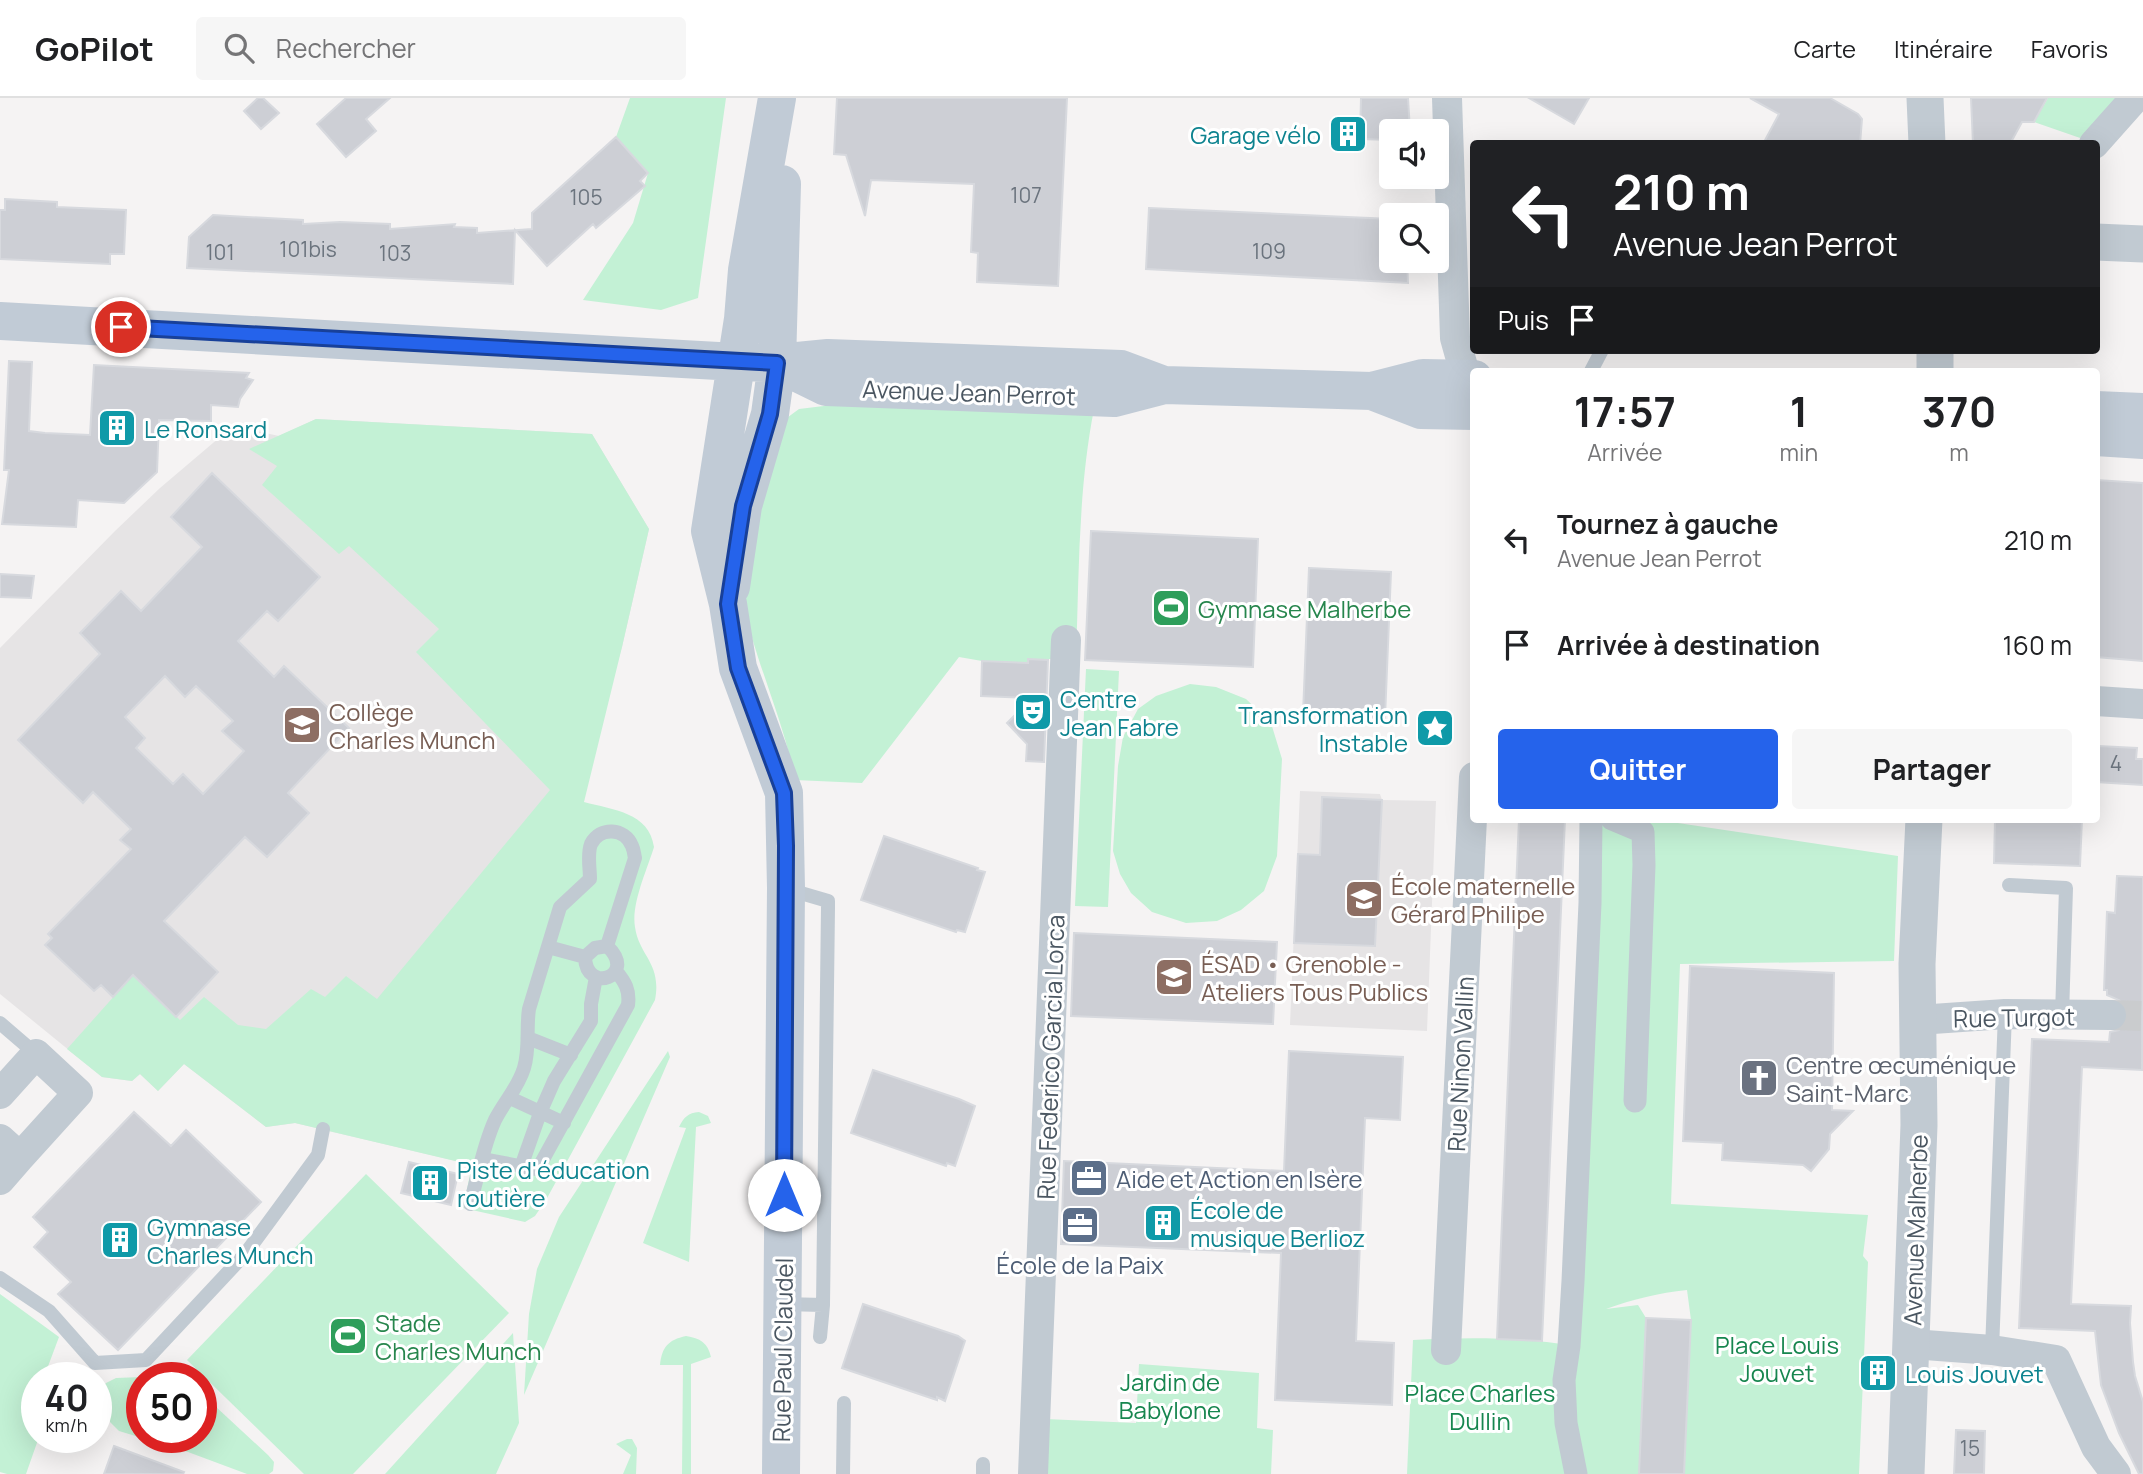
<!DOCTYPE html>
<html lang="fr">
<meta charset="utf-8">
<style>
body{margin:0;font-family:Manrope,sans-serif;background:#f6f6f6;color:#202124;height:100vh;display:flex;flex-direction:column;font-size:26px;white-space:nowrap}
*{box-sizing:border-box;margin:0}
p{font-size:23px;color:#757577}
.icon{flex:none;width:38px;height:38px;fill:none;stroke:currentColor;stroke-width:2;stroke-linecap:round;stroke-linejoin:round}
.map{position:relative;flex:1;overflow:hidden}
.details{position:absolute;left:1470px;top:270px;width:630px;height:455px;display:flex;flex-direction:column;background:#fff;border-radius:7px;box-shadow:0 7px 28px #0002}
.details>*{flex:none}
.hud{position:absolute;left:1470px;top:42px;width:630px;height:214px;border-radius:7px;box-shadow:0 7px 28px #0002;background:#202124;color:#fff;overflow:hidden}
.controls{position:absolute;left:1379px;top:21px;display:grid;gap:14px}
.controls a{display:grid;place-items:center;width:70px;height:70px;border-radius:7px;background:#fff;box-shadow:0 7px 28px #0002;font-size:35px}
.speed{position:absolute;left:21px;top:1264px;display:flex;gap:14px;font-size:35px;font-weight:700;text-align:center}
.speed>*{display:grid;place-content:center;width:91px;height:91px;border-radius:50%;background:#fff;box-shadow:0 7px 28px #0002;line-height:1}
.speed small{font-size:18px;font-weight:400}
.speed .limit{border:10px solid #d22;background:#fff;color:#111}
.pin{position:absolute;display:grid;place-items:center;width:60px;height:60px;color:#fff;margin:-30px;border:4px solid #fff;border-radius:50%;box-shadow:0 2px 7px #0007}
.me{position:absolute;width:77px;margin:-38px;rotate:0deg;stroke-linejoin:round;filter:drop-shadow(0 0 5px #0008)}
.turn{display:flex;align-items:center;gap:24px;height:147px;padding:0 28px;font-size:32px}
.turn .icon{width:91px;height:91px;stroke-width:2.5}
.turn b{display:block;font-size:49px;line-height:60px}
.then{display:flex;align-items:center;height:66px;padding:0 28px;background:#0003;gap:14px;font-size:26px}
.eta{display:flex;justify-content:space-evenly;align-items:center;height:119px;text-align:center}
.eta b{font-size:42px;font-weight:700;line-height:49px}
.action{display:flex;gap:14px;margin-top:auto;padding:14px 28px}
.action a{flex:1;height:80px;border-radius:7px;background:#2563eb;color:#fff;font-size:28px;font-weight:700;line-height:80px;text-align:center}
.action a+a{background:#f6f6f6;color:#202124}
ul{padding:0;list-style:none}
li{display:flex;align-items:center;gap:21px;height:105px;padding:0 28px}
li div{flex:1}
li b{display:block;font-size:26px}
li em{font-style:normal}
header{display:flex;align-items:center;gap:42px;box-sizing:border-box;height:98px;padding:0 35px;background:#fff;border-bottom:2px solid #e0e0e0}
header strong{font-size:33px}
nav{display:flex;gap:38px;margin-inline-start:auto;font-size:24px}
.search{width:490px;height:63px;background:#f6f6f6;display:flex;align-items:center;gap:18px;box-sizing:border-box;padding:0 24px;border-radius:7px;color:#757577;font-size:26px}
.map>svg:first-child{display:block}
</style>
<header>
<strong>GoPilot</strong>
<div class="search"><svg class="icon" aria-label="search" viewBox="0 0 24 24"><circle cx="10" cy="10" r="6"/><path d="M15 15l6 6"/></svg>Rechercher</div>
<nav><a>Carte</a><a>Itinéraire</a><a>Favoris</a></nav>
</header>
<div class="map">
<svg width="2143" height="1376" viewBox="0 0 2143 1376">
<rect width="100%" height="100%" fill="#f5f3f3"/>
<path fill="#e6e4e5" d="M316 321 592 336 649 431 622 549 473 1067 295 1025 266 1029 184 966 158 993 140 976 132 983 102 979 0 896V550L115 433 160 390 233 328 279 338Z
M1300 693 1380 696 1382 702 1436 703 1427 933 1290 927Z"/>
<path fill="#c3f1d5" d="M630 0H726L698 200 661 212 583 202 633 125 648 75 616 39Z
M2048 0H2119L2083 41 2034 24Z
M832 307 1094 311C1078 393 1079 477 1076 561H1029L1028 565 982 563 959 559 862 685 795 682C783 619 753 559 741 495L780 325 799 311Z
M316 321 592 336 649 431 622 549 584 704C613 712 649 714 654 749 647 772 631 806 635 829 639 858 662 865 655 902L546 1102 535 1118 525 1124 463 1110 472 1067 295 1025 266 1029 184 966 158 993 140 976 132 983 102 979 67 951 133 877 180 922 204 899 238 927 266 931 311 891 325 899 346 878 377 901 550 692 416 554 439 531 349 448 339 456 262 387 277 368 249 351Z
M1086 571 1119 573 1108 809 1075 808Z
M1190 586 1216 589 1246 601 1271 625 1282 661 1277 758 1264 793 1241 812 1217 823 1186 825 1152 814 1131 795 1120 776 1113 753 1118 668 1123 639 1138 611 1156 598Z
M1591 721H1651L1898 758 1894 863 1680 866 1671 1106 1868 1117 1863 1158 1868 1164 1859 1376H1684L1691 1222 1687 1192C1659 1195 1633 1201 1606 1211L1638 1207 1646 1220 1639 1376H1407L1413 1242C1465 1239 1519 1239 1569 1247Z
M668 953 670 959 524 1297 529 1216 537 1171 559 1119Z
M699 1014 708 1018 711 1025 696 1029 689 1164 643 1145 686 1030 679 1029C684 1019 688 1015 699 1014Z
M366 1076 509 1215 353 1376H304L187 1262Z
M0 1196 59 1239 44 1279H37V1339H39L26 1376H7L0 1374Z
M513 1235 519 1325 496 1376H385Z
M686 1238C700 1240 708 1245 711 1259L691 1266V1376H682L683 1267H660C662 1249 668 1242 686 1238Z
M1139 1266 1259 1275 1257 1330 1273 1332 1271 1376H1021L1023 1320 1136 1325Z
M142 1279V1339H201V1295L268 1357 274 1364 273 1373 269 1376H247L188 1354 119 1333 99 1313 96 1308V1297L106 1285 116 1280Z
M627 1341H632L637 1350 636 1376H623L631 1357 616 1346Z"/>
<path fill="#cdcfd5" stroke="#d7d9de" stroke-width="2" fill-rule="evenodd" d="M258 0H263L279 15 261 31 244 13Z
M346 0H390L366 21 376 33 346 59 317 26Z
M837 0H1067L1058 188 977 184 978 155 971 154 974 86 871 82 865 118 846 57 834 56Z
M1361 0H1408L1410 33H1391V42L1360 41Z
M1529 0H1589L1574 26Z
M1750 0H1830L1858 16 1862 21 1860 46H1763L1779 16Z
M1971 0H2047L2034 24H2022L2010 46H1973Z
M616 39 648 75 640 83 645 88 596 130 593 126 547 168 515 132 513 186 187 170 189 139 213 117 303 122V126L340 124 390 126V131L455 126 454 129 477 130V135L532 131V115Z
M5 101 57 104V109L126 112 124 156H110V166L0 161V112H5Z
M1149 110 1391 121V163H1407L1408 185 1146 171Z
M9 263 32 264 29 333 45 335 90 337 94 267 249 275 246 280 253 282 240 301 238 309 211 307V323L159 322 157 374 124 405 78 402 76 429 2 426 9 372H4Z
M212 375 320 479 278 523 267 513 238 543 274 579 284 568 349 630 288 695 309 715 267 759 245 739 164 823 218 874 176 919 133 877 113 899 101 887 94 893 45 847 52 840 48 836 131 751 120 742 131 731 93 694 83 705 18 642 100 556 80 535 121 493 141 513 202 449 171 419ZM165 578 185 599 196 588 233 623 222 633 244 653 203 696 183 676 173 686 136 650 145 640 125 619Z
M2096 382 2143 385V563L2096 559Z
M1091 433 1258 441 1253 569 1085 562Z
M1309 470 1391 474 1385 620 1303 616Z
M0 476 34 478 31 500 0 499Z
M1028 561 1048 562 1044 664 1026 663 1027 646 1007 625 1032 600 981 598 982 563 1028 565Z
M2098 648 2137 650 2136 661H2143V687L2096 684Z
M1322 699 1382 702 1375 848 1294 845 1298 756 1320 757Z
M1519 721H1565L1542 1243 1497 1241Z
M1995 721H2082L2080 768 1994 765Z
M884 738 978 770 977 772 985 774 965 834 957 832 956 834 861 802Z
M2117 778 2143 779 2142 972 2082 969 2071 1206 2131 1208 2130 1225 2133 1264 2135 1278 2143 1304V1376H2139L2119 1335 2101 1287 2095 1233 2019 1230 2032 941 2109 944 2110 934 2119 932 2126 925 2128 916 2126 908 2119 902 2107 897V892H2104L2107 814 2115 815Z
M1074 835 1277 844 1273 926 1071 918Z
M1690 868 1834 875 1832 1012 1853 1013 1830 1036 1829 1051 1811 1073 1803 1067 1722 1062 1723 1045 1683 1043Z
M1289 953 1403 959 1400 1022 1365 1020 1356 1243 1394 1245 1392 1307 1275 1302 1281 1155 1061 1146 1064 1063 1284 1073Z
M873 972 959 1001 975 1008 955 1068 947 1065 946 1068 851 1035Z
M134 1014 171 1048 186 1032 261 1104 118 1252 58 1196 71 1184 34 1149 48 1134 33 1119Z
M409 1064 458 1076 451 1107 401 1095Z
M863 1206 958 1238 965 1243 945 1303 937 1299V1302L842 1270Z
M1646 1220 1691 1222 1684 1376H1639Z
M1956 1332 1985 1333 1984 1376H1954Z
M114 1348 184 1374 183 1376H104Z"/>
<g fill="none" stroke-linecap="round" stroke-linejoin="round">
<path stroke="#caccce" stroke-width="30" stroke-dasharray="30 15" stroke-linecap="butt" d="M2111 917 2143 918"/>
<path stroke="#c1cad2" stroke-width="14" d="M1591 273 1602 252
M2009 787 2066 790 2062 917
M607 848C639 878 586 897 585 859L595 850Z
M548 849 585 859
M0 925 36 956
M528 940 571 957
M510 1000 564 1025
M483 1061 535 1071 540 1067 628 907C630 892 625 884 616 873
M521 1069 540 1015 554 983 591 923V906L596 879
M470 1106C478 1079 483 1048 495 1022 504 1004 518 990 524 970 530 950 526 931 529 911L560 809 590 781C590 770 587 756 591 746 600 728 625 730 632 748 634 752 634 756 635 760L607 848
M0 1180 49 1213 95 1265 146 1262 246 1155 318 1057 323 1031
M783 1206 823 1207 828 810V803L787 791
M820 1239 823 1207
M1992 1252 2005 916
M843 1376 844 1305
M983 1376V1366"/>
<path stroke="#c1cad2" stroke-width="23" d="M1612 721 1643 734 1644 767 1635 1003
M1576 1376 1566 1325 1564 1282 1569 1248 1573 1183 1590 805 1591 721"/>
<path stroke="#c1cad2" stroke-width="30" d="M1447 0 1455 240 1472 301
M2094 46 2135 0
M2096 603 2143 606
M1918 922 2005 916 2111 917
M0 996 36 956 78 995 20 1059 0 1041
M0 1082 20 1059
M1912 1246 1992 1252 2056 1262 2096 1349 2116 1376
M1446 1252 1474 679
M1033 1376 1066 542"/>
<path stroke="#c1cad2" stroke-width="37" d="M1925 0 1927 46
M2096 144 2143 146
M1935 273V252
M1906 1376 1919 1027 1917 866 1924 721"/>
<path stroke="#c1cbd6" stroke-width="38" d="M777 0 747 172 743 221 710 433 728 506 738 570 784 695 786 790 781 1376
M0 223 736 264 777 265 828 260 1121 271 1164 287
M777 265 826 289 1114 300 1164 287 1372 293 1423 280 1474 281
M1372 293 1421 312 1474 313
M2096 312 2143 314
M2096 339 2143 342
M731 489 743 408 770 316 777 265 782 86"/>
</g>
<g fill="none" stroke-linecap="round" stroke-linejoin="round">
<defs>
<path id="route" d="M121 229 777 265 770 316 743 408 728 506 738 570 784 695 786 748 784 1097"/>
</defs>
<use href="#route" stroke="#184099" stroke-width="18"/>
<use href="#route" stroke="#2563eb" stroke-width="12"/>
</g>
<defs>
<symbol id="building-square" viewBox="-11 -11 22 22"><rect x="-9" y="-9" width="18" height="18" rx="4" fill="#0f9aa8" stroke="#fff"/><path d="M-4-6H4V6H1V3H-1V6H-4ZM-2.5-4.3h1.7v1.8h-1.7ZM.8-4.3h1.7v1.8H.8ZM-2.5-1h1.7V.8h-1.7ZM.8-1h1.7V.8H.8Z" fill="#fff"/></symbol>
<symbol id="stadium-square" viewBox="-11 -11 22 22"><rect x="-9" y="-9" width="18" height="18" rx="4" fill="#2e9e5b" stroke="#fff"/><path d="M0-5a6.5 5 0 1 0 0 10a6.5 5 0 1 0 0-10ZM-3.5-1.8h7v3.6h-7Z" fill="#fff"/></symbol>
<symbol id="theatre-square" viewBox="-11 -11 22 22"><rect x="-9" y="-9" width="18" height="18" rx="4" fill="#0f9aa8" stroke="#fff"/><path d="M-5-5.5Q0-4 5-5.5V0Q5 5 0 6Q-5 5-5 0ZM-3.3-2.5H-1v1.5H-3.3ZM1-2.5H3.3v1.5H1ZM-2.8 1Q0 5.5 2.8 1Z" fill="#fff"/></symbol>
<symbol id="school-square" viewBox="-11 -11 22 22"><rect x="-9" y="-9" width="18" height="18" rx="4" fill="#8d6e63" stroke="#fff"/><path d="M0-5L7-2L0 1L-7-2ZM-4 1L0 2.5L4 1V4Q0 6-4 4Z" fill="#fff"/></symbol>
<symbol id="sight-square" viewBox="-11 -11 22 22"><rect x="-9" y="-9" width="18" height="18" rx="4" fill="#0f9aa8" stroke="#fff"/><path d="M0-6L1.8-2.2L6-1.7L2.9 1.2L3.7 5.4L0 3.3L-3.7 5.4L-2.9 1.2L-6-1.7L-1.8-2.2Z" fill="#fff"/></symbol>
<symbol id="university-square" viewBox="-11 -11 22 22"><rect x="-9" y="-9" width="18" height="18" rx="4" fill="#8d6e63" stroke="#fff"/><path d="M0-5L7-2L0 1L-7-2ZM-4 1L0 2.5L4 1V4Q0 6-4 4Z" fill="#fff"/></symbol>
<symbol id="church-square" viewBox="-11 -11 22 22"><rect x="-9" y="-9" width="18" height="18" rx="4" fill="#6b7280" stroke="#fff"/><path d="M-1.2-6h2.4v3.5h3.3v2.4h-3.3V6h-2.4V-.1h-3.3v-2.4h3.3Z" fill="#fff"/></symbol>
<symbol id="office-square" viewBox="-11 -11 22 22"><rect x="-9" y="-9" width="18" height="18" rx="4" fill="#5c6f8a" stroke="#fff"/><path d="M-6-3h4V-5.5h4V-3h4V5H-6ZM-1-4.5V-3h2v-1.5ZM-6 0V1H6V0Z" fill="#fff"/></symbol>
</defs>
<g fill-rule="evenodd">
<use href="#building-square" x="1326" y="14" width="44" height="44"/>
<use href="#building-square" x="95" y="308" width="44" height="44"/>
<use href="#stadium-square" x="1149" y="488" width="44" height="44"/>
<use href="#theatre-square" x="1011" y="592" width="44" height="44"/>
<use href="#school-square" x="280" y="605" width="44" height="44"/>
<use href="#sight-square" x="1413" y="608" width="44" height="44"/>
<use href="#school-square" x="1342" y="779" width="44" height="44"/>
<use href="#university-square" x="1152" y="857" width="44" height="44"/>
<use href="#church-square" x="1737" y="958" width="44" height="44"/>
<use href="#office-square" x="1067" y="1058" width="44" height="44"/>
<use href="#building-square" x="408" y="1063" width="44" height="44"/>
<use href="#building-square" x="1141" y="1103" width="44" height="44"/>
<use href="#office-square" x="1058" y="1105" width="44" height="44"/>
<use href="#building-square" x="98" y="1120" width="44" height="44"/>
<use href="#stadium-square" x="326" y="1216" width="44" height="44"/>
<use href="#building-square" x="1856" y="1253" width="44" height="44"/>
</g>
<g text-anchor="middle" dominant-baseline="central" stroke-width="6" stroke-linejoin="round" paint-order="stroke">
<g font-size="21" fill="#6b747e">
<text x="1026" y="97">107</text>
<text x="586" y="99">105</text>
<text x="308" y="151">101bis</text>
<text x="1269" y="153">109</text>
<text x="220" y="154">101</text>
<text x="395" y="155">103</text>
<text x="2116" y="665">4</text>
<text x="1970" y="1350">15</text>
</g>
<g font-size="24" fill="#0d838f" stroke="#fff" text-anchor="start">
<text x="1321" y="36" text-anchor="end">Garage vélo</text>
<text x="144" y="330">Le Ronsard</text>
<text x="1060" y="600">Centre<tspan x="1060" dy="28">Jean Fabre</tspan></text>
<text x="1408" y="616" text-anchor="end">Transformation<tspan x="1408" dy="28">Instable</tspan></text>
<text x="457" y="1071">Piste d'éducation<tspan x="457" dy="28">routière</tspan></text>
<text x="1190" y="1111">École de<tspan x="1190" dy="28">musique Berlioz</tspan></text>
<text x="147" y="1128">Gymnase<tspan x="147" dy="28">Charles Munch</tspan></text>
<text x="1905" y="1275">Louis Jouvet</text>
</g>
<g font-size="24" fill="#4a5661" stroke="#fff">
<text transform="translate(969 294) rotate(2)">Avenue Jean Perrot</text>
<text transform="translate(2014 919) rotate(-1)">Rue Turgot</text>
<text transform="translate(1050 959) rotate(-88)">Rue Federico Garcia Lorca</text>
<text transform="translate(1460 966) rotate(-87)">Rue Ninon Vallin</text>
<text transform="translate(1915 1132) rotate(-88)">Avenue Malherbe</text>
<text transform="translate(782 1252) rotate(-89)">Rue Paul Claudel</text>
</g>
<g font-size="24" fill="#27864d" stroke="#fff" text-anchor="start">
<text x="1198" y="510">Gymnase Malherbe</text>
<text x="375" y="1224">Stade<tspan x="375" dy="28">Charles Munch</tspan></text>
</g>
<g font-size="24" fill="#785e54" stroke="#fff" text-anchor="start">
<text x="329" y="613">Collège<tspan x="329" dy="28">Charles Munch</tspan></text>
<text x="1391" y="787">École maternelle<tspan x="1391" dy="28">Gérard Philipe</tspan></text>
<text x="1201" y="865">ÉSAD • Grenoble -<tspan x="1201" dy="28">Ateliers Tous Publics</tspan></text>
</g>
<g font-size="24" fill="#5b616d" stroke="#fff" text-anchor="start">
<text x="1786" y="966">Centre œcuménique<tspan x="1786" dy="28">Saint-Marc</tspan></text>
</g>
<g font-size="24" fill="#4e5e75" stroke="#fff" text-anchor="start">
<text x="1116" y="1080">Aide et Action en Isère</text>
<text x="1080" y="1166" text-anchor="middle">École de la Paix</text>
</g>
<g font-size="24" fill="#17864f" stroke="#fff">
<text x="1777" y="1246">Place Louis<tspan x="1777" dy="28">Jouvet</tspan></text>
<text x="1170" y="1283">Jardin de<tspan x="1170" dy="28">Babylone</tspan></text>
<text x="1480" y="1294">Place Charles<tspan x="1480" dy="28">Dullin</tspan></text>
</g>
</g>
</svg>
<div class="controls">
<a><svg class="icon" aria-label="sound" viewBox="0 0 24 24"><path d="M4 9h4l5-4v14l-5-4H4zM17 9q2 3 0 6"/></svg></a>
<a><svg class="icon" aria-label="search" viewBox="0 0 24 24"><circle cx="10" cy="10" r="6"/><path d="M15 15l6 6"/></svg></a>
</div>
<div class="speed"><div>40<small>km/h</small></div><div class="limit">50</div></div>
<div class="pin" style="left:121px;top:229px;background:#d93025"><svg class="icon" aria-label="arrive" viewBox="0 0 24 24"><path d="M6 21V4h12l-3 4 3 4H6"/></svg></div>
<svg class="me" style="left:784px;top:1097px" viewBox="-20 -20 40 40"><circle r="19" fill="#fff"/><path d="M0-13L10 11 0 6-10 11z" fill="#2563eb"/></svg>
<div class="hud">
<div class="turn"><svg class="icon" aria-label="left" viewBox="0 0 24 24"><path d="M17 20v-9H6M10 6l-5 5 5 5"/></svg><div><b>210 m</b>Avenue Jean Perrot</div></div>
<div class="then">Puis<svg class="icon" aria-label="arrive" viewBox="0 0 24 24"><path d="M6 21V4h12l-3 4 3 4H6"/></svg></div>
</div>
<section class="details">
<div class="eta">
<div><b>17:57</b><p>Arrivée</p></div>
<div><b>1</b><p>min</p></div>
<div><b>370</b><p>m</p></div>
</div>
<ul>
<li><svg class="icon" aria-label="left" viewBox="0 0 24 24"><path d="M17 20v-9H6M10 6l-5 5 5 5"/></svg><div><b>Tournez à gauche</b><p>Avenue Jean Perrot</p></div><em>210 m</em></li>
<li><svg class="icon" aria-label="arrive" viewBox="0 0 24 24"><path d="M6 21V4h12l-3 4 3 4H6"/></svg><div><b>Arrivée à destination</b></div><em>160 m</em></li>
</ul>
<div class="action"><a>Quitter</a><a>Partager</a></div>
</section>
</div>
